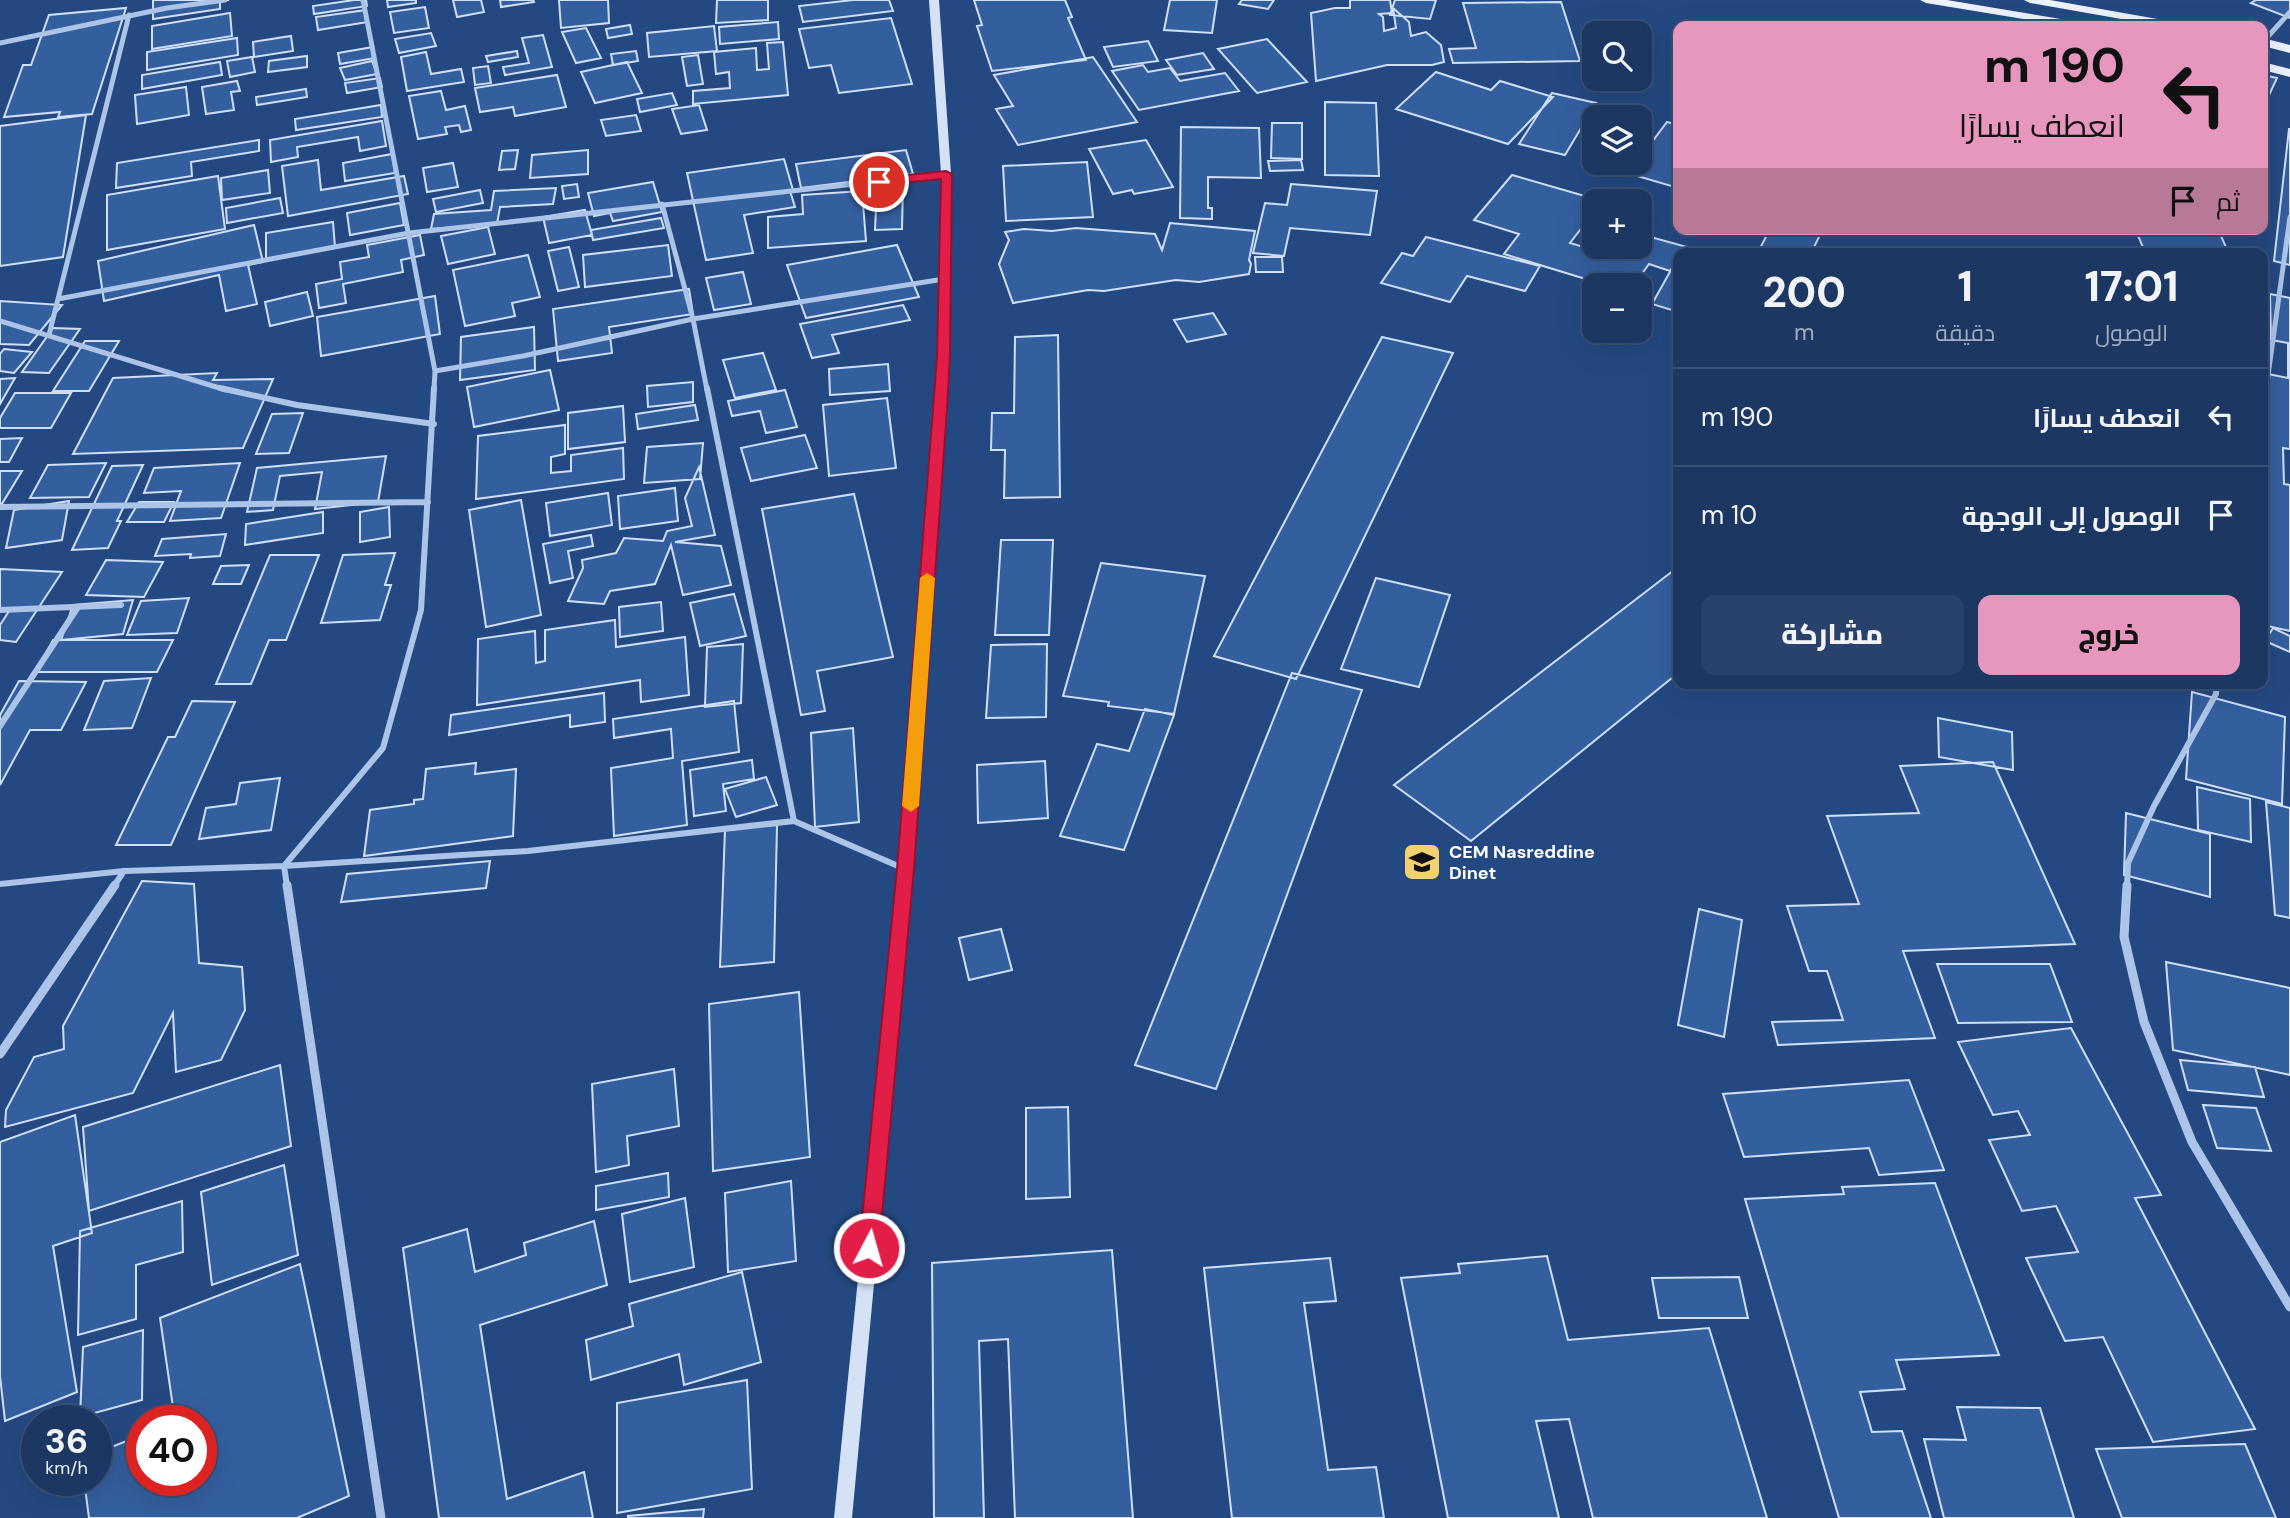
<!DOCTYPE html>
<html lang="ar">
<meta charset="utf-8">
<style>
body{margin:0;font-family:"DM Sans",Cairo,sans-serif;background:#28426b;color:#f1f3f6;direction:rtl;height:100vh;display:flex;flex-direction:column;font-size:26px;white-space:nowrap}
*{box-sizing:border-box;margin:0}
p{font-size:23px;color:#a0acbe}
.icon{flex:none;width:38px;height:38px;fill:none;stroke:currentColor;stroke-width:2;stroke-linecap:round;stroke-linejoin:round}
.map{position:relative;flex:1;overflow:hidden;direction:ltr}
.panel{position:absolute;left:1673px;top:248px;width:595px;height:441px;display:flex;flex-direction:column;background:#1b3762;border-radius:14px;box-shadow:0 7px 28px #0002,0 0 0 2px #395177;direction:rtl}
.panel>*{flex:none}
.banner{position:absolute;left:1673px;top:21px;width:595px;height:214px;border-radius:14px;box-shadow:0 7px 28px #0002,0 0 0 2px #395177;direction:rtl;background:#e797bd;color:#111;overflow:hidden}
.buttons{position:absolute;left:1582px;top:21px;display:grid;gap:14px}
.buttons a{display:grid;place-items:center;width:70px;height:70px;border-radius:14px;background:#1b3762;box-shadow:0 7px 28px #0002,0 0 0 2px #395177;font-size:35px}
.speed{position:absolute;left:21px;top:1405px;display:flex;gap:14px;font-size:35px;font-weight:700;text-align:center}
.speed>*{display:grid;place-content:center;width:91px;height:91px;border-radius:50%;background:#1b3762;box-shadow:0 7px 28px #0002,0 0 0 2px #395177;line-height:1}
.speed small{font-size:18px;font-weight:400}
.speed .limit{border:10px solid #d22;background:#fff;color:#111}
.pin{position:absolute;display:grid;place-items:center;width:60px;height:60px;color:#fff;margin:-30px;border:4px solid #fff;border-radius:50%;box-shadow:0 2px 7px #0007}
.me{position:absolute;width:77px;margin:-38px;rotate:6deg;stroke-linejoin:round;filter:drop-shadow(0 0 5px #0008)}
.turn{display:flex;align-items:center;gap:24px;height:147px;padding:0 28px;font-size:32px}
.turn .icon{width:91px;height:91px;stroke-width:2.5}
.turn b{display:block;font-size:49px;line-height:60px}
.then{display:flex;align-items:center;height:66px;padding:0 28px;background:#0003;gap:14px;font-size:26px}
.eta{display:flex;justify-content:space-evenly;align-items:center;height:119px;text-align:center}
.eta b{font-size:42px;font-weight:800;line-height:49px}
.cta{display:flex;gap:14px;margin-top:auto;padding:14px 28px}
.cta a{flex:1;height:80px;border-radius:14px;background:#e797bd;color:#111;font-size:28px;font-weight:800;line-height:80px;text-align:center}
.cta a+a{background:#28426b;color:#f1f3f6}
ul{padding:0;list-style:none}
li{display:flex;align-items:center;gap:21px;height:98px;padding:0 28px;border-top:2px solid #395177}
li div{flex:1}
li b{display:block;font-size:26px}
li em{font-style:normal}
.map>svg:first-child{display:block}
</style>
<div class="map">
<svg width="2290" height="1518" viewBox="0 0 2290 1518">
<rect width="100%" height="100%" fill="#244982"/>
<path fill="#345f9f" stroke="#cfdff6" stroke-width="2" d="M153 0H229L220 1V9L153 19Z
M354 0H366L367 6 314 14 313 6Z
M387 0H416V3L388 7Z
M453 0H481L484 12 457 17Z
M500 0H533L534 2 501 7Z
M559 0H608L609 23 561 28Z
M717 0H768V20L716 23Z
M853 0H889L893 11 803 22 799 6Z
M974 0H1065L1072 17 1068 18 1086 60 992 71 977 26 982 25Z
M1170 0H1217L1212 33 1164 30Z
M1242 0H1274L1268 9 1239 4Z
M1350 0H1390L1392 13 1379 14 1383 17 1384 31 1396 28 1393 8 1409 22 1411 36 1426 32 1441 45 1444 62 1432 65H1387L1316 81 1311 13 1335 8H1350Z
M1395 0H1436L1430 19 1390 15Z
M2256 0H2290V18L2251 3Z
M1561 2 1580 61 1453 63 1449 49 1476 48 1463 3Z
M425 7 429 28 394 33 390 12Z
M126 8 92 114 58 117 60 112 4 117 23 65H31L49 15Z
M366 10 368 22 318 30 316 17Z
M230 13 232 36 152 49V26Z
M891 18 912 84 839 93 831 65 809 68 799 29Z
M778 22 779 39 720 44 719 27Z
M630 25 632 34 608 38 606 29Z
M714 26 717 51 649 57 647 33Z
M586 28 601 58 576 63 562 32Z
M431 33 436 46 399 53 395 39Z
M543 35 552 67 505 75 503 67 529 63 522 38Z
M291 36 293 51 254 57 253 42Z
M237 38 238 55 147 70V52Z
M1267 39 1307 82 1257 93 1218 49Z
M1148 41 1158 61 1113 67 1104 47Z
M783 42 788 95 693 104V91L730 88 729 72 716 74 714 52 756 48 757 70 769 69 767 43Z
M373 47 375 58 340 64 338 53Z
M517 51 518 57 488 62 486 56Z
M636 51 638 61 613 65 611 54Z
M426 52 431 74 461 69 464 82 407 91 401 57Z
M1203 53 1214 69 1177 75 1166 60Z
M698 55 703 84 687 86 682 57Z
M307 56V67L268 72 269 61Z
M252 57 255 72 230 77 227 61Z
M1093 57 1137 122 1018 145 996 109 1013 106 994 75Z
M372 61 377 74 345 80 340 68Z
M220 62 222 75 142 89V75Z
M627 62 642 93 595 103 581 72Z
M1143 65 1148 72 1170 68 1180 81 1225 73 1239 91 1139 110 1112 71Z
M488 66 491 83 475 85 473 68Z
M1436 72 1491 90 1500 81 1553 97 1508 144 1396 109Z
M557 75 566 107 515 116 513 107 480 112 475 88Z
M2263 75 2277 78 2263 108Z
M380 78 382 87 347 93 345 83Z
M237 81 240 91 231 92 234 110 206 114 202 87Z
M186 87 189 115 137 124 135 95Z
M306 89 307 97 257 105 256 97Z
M441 91 446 110 465 106 471 130 461 132 459 125 445 127 447 134 418 139 409 96Z
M672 93 677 105 640 112 637 99Z
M1552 93 1596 103 1565 155 1519 144Z
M1325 102 1376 103 1379 176 1325 175Z
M381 105 382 117 296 130 295 119Z
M699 105 707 130 681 134 672 109Z
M86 115 63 257 0 266V126Z
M636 115 641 131 606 136 601 120Z
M382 121 386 146 360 151 358 137 297 147 298 157 271 162 270 140Z
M1667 122 1678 125V188L1627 173 1636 163H1640V158Z
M1272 123H1302V159L1271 158Z
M1181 127 1259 128 1261 178 1208 177V208H1212V219L1180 218Z
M2289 129H2290V265L2274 261Z
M259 140V151L191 162 192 176 116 188 117 163Z
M1146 140 1173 187 1134 194 1132 190 1113 194 1089 149Z
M518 150 515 169 499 170 502 151Z
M588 150V174L530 178 532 155Z
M906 150 913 174 801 188 796 164Z
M392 154 395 173 345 181 343 163Z
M784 159 793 190 790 191 795 207 744 215 753 253 706 260 687 173Z
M318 160 321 190 404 176 408 194 288 216 282 166Z
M1301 160 1303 170 1270 171 1268 161Z
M1087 162 1093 217 1006 221 1003 166Z
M453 163 458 187 427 192 423 168Z
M268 170 270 193 222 200 221 178Z
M1512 175 1602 201H1594V212L1570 243 1620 258 1628 247H1640V234L1687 247 1682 254H1678V259L1670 271 1649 264 1634 285H1605L1504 254 1519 234 1474 220Z
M218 176 225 229 107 250V195Z
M653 182 662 212 613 221 610 213 594 216 588 193Z
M577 184 579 197 564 199 562 186Z
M1291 184 1377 191 1370 235 1290 228 1284 256 1253 253 1265 203 1287 205Z
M903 185 902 229 875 230 877 186Z
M556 188 553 204 500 207 497 224 431 229 434 214 491 210 494 191Z
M480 190 483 203 436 212 433 199Z
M862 191 866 241 768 248V217L803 214 802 195Z
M280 198 283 213 227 223 226 208Z
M400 203 404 225 350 235 347 213Z
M585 210 592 235 549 243 543 217Z
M661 218 664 228 593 240 591 230Z
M333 222 335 247 266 259V233Z
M1170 223 1255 231 1249 260 1251 264 1249 274 1199 282 1176 280 1104 291 1088 290 1013 303 999 264 1009 240 1005 232 1024 229 1052 231 1076 228 1155 234 1162 250Z
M254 225 263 262 248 265 257 304 226 311 219 275 104 301 98 261Z
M488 227 495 254 448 264 441 236Z
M1770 229H1823L1811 253 1813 254H1757Z
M2135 229H2218L2229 254H2146Z
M420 235 424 255 401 260 403 272 343 284 346 303 319 308 316 284 342 279 340 262 369 257 367 245Z
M1426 237 1540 266 1525 291 1467 276 1450 302 1381 283 1402 253 1413 256Z
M668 245 672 276 585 287 583 255Z
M897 245 919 297 806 318 787 265Z
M569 247 579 287 558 291 548 251Z
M528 255 540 297 512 303 515 316 465 326 453 270Z
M1255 257H1282L1283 272H1256Z
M1671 270 1678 272V312L1652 304Z
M743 272 751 304 714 310 706 278Z
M689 289 693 314 609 327 612 353 558 361 553 309Z
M307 292 313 316 270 326 265 302Z
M2270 294 2290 298V449L2283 448 2284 484 2290 485V631L2263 625V373L2288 378V343L2271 340Z
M435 296 440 334 321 356 317 317Z
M0 301 62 305 29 345 0 344Z
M903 305 910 320 832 335 839 353 812 358 800 324Z
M1213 313 1226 334 1187 342 1174 320Z
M534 327 535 370 460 380 461 337Z
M53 328 80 329 49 373 22 372Z
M1058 335 1060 497 1004 498 1005 450H991L992 413H1014L1015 337Z
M1382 337 1453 353 1296 679 1214 656Z
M85 341H119L89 391H53Z
M4 349 32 352 14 373 0 371V354Z
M763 353 776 390 735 398 723 360Z
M888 364 890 391 830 395 829 369Z
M550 370 559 410 474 427 467 387Z
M217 373 213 380 273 379 243 448 73 454 113 378Z
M15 378 0 404V379Z
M693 382V402L648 407 647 386Z
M785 390 797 427 766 433 760 411 732 416 728 401Z
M15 393H71L51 428H0V418Z
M887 398 896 468 829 476 823 405Z
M695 405 698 420 638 429 636 414Z
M623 406 625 442 568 449V413Z
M303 413 289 453 256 454 272 414Z
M565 425V454L551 457V473L571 471V455L623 448 624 479 476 499 478 436Z
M805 435 817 468 751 481 741 448Z
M22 438 9 462H0V439Z
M703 443 700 479 644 483 647 447Z
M386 456 378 502 315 509 322 472 280 476 273 510 247 512 257 468Z
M106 463 89 497 30 498 48 465Z
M240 463 221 518 170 521 181 491 144 493 154 468Z
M143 465 117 521H121L108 548 72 550 112 466Z
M699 467 715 535 675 542 721 546 731 585 683 595 671 545 655 584 610 591 604 604 568 601 583 568 582 560 616 553 624 538 663 541 667 531 692 526 685 498Z
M0 471H22L0 507Z
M675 488 678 521 620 529 618 496Z
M608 493 612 525 550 536 546 503Z
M854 494 893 657 817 671 825 711 801 715 762 509Z
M521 500 541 615 486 627 469 510Z
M69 501 62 540 6 548 14 510Z
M139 502H174L164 522H127Z
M389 507 390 537 360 542V512Z
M323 512V533L245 545 246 524Z
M226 534 220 556 190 558 191 554 155 556 162 539Z
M591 535 593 546 568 551 573 578 550 583 543 544Z
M1001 540H1053L1049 635H995Z
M395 553 385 585H391L380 620 321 623 343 555Z
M270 555H319L286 640H269L251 684H216Z
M106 560 163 562 144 597 86 595Z
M1101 563 1205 576 1174 714 1108 706 1109 702 1063 696Z
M249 565 241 584H213L221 566Z
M1678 567V673L1471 841 1394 785Z
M0 569 62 572 16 642 0 640V625L11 608H0Z
M1376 578 1450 595 1419 687 1341 669Z
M734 594 746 636 700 646 690 603Z
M189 598 177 633 127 635 141 601Z
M133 600 123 634 61 640 73 605Z
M661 602 663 631 620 637 619 607Z
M615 620 616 647 685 637 689 695 641 702 640 680 477 705 478 639 535 631 536 663 545 661V630Z
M2273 628 2290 636V652L2265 641Z
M53 640H173L157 672H36Z
M743 644 741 703 705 707 707 647Z
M1047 644 1046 717 986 718 991 645Z
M1292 673 1362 690 1216 1089 1135 1065Z
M151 678 132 728 84 730 104 681Z
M19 681 86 682 61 730H30L0 785V715Z
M2192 692 2285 717 2282 804 2186 779Z
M604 693 605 722 570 727V715L449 735 451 715Z
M192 701 235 702 171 845H116L168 737H175Z
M734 701 739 752 682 761 687 825 614 836 611 768 673 758 671 729 614 738 613 719Z
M1145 709 1174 715 1124 850 1060 836 1097 744 1129 751Z
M1938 718 2012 732 2013 770 1939 757Z
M853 728 859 822 815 827 811 733Z
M752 760 754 779 723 784 726 811 694 816 690 770Z
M1045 761 1048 818 978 823 977 765Z
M1993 762 2075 944 1903 951 1935 1038 1778 1045 1772 1022 1843 1020 1827 971H1809L1787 906 1859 904 1827 816 1919 813 1900 766Z
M476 763 475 774 516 769 513 836 364 856 370 810 414 804V800L423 799 426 769Z
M766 777 777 805 736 817 725 789Z
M280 778 271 830 199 839 206 808 236 804 240 783Z
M2197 787 2250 799 2251 842 2198 830Z
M2266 802 2290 808V918L2275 915Z
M2126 813 2210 834V897L2124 875Z
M777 825 774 962 720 967 725 829Z
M490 861 486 888 341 902 347 874Z
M142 881 194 884 199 963 242 967 245 1010 221 1060 176 1072 173 1013 133 1093 5 1127 6 1110 34 1057 64 1049 63 1026Z
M1699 909 1742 920 1724 1037 1678 1025Z
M1001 929 1012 970 969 980 959 938Z
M2166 962 2290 988V1075L2173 1050Z
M1937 964H2050L2072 1022 1958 1023Z
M799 992 810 1157 713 1171 709 1004Z
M2071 1028 2161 1195 2135 1198 2255 1429 2153 1442 2103 1337 2065 1341 2026 1258 2078 1252 2056 1206 2022 1211 1989 1140 2030 1135 2018 1111 1993 1115 1958 1042Z
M2180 1060 2255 1067 2264 1097 2188 1090Z
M280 1065 291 1146 89 1211 83 1127Z
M674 1069 679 1126 627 1136 629 1165 596 1172 592 1084Z
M1909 1080 1944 1170 1879 1175 1869 1148 1744 1157 1723 1094Z
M2203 1105 2256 1108 2271 1151 2217 1148Z
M1068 1107 1070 1197 1026 1199V1108Z
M75 1115 92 1233 53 1246 77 1392 5 1421 0 1376V1142Z
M284 1165 298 1255 212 1285 201 1192Z
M668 1173 669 1197 596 1210V1186Z
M791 1181 796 1261 728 1272 725 1193Z
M1935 1183 1999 1355 1896 1360 1905 1389 1860 1392 1872 1432 1902 1431 1931 1518H1839L1745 1199 1844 1194 1842 1187Z
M685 1198 694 1267 630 1282 622 1214Z
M182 1201 183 1252 136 1265V1319L78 1335 80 1231Z
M594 1221 607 1285 480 1325 507 1499 584 1472 593 1518H439L403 1248 467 1229 475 1272 526 1255 524 1243Z
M1112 1250 1133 1518H1015L1008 1339 979 1341 984 1518H934L932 1263Z
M1547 1256 1568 1340 1709 1328 1767 1518H1593L1569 1419 1536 1421 1559 1518H1448L1401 1278 1460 1273 1458 1264Z
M1330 1258 1336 1301 1304 1303 1328 1470 1376 1467 1384 1518H1232L1204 1268Z
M300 1264 349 1496 297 1518H89L84 1480H96V1453L142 1435V1480H201V1421H175L160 1318Z
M742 1272 761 1362 684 1385 679 1354 591 1380 586 1340 633 1326 629 1304Z
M1739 1277 1748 1318H1659L1652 1278Z
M143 1330 142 1400 80 1417 83 1347Z
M747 1380 752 1489 617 1513V1403Z
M1957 1407 2040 1408 2074 1518H1944L1924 1439 1966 1440Z
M2245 1444 2276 1518H2122L2096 1449Z
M704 1509 703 1518H628V1516Z"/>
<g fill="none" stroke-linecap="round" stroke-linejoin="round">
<path stroke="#abc4e7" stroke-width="5" d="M363 0 435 371 523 356 693 319 944 279
M2263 42 2290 12
M0 43 167 8 225 0
M662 204 693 319 707 390
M58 299 409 233 946 174
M0 321 226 390
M49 335 129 15
M434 390 435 371
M2266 390 2290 217"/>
<path stroke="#abc4e7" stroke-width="6" d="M220 388 297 405 434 424
M707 388 794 821
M2263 408 2266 388
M0 507 428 502
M0 610 121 605
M0 726 78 607
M0 884 124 871 284 866 528 851 794 821 905 869
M114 886 124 871
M287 886 284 866 383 748 421 610 434 388
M2127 886 2128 863 2154 806 2216 694 2217 684"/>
<path stroke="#abc4e7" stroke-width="9" d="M287 885 381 1518
M2127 885 2124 937 2144 1022 2192 1142 2290 1307
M0 1054 115 885"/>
<path fill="#d5e2f6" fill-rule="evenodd" d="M929 0H939L951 174 950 354 913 869 852 1518H834L899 869 938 354 941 174Z"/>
<path fill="#edf3fd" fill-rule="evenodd" d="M1920 0H1947L2085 23 2091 26H2065L1926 3Z
M2024 0H2050L2180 23 2186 26H2161L2030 3Z
M2263 38 2290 45V53L2263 46Z
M2263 62 2290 69V77L2263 70Z"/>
</g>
<path fill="#e11d48" stroke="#92132f" stroke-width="2" d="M946 171 952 174 950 355 947 409 914 869 879 1248 876 1254 869 1257 862 1254 859 1248 897 869 933 409 937 355 941 179 879 185 873 182 879 178Z"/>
<path fill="#f59e0b" d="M927 573 935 578 919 806 911 812 902 806 920 578Z"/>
<defs>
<symbol id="school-square" viewBox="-11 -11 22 22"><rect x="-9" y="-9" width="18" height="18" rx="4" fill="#f2d16e" stroke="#244982"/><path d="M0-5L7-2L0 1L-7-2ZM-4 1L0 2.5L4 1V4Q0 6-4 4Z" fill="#111"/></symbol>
</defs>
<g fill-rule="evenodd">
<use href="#school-square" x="1400" y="840" width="44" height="44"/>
</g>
<g text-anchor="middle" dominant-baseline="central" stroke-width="7" stroke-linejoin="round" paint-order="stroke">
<g font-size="18" font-weight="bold" fill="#fff" stroke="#244982" text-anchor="start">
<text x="1449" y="852">CEM Nasreddine<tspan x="1449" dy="21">Dinet</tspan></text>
</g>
</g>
</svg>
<div class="buttons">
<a><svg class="icon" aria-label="search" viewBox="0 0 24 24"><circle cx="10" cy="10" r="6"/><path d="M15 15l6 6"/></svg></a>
<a><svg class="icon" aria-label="layers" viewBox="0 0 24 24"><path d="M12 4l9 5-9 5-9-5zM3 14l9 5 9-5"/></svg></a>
<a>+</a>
<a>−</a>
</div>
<div class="speed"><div>36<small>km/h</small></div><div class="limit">40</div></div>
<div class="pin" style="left:879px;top:182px;background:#d93025"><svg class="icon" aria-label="arrive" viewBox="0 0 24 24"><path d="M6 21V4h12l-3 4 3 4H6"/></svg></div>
<svg class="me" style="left:869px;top:1248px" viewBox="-20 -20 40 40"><circle r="17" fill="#e11d48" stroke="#fff" stroke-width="3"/><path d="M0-11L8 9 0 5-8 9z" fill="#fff"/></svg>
<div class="banner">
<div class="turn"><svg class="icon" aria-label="left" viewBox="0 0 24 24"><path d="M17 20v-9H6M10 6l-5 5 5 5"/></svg><div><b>190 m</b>انعطف يسارًا</div></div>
<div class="then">ثم<svg class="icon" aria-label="arrive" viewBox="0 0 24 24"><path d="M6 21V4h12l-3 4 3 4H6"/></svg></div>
</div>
<section class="panel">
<div class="eta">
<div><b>17:01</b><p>الوصول</p></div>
<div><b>1</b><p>دقيقة</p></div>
<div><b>200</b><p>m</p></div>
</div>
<ul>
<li><svg class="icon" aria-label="left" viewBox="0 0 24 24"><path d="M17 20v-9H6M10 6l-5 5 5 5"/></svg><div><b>انعطف يسارًا</b></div><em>190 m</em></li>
<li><svg class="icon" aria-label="arrive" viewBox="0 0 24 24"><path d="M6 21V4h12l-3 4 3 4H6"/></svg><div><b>الوصول إلى الوجهة</b></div><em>10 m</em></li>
</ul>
<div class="cta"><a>خروج</a><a>مشاركة</a></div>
</section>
</div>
